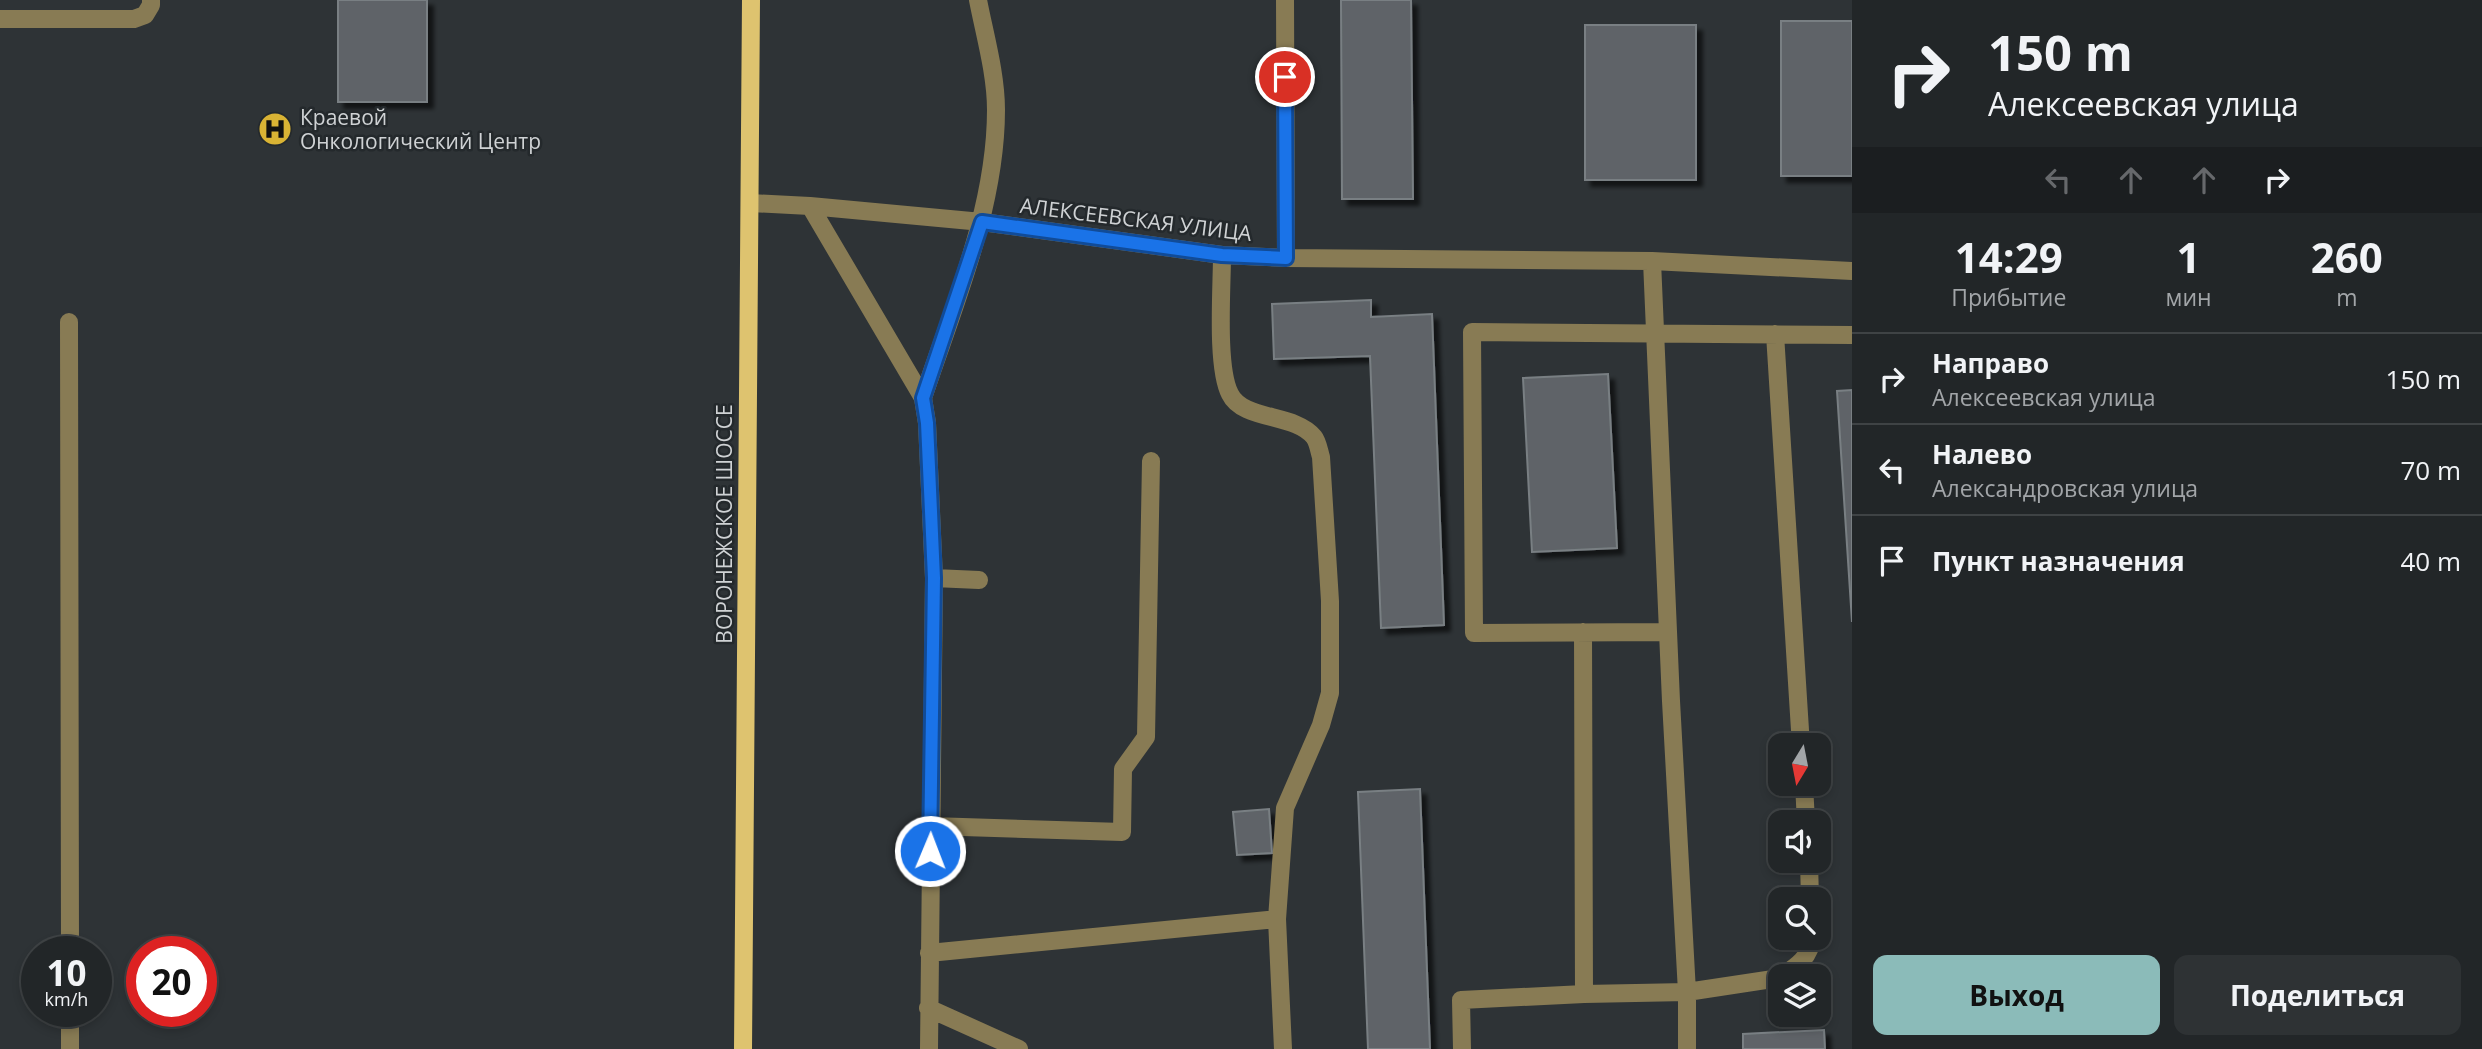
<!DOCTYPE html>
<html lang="ru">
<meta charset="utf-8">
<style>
body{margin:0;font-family:"Open Sans",sans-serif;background:#2e3234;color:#f1f3f6;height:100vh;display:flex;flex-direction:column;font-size:26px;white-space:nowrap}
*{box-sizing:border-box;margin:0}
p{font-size:23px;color:#a2a5a8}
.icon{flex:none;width:38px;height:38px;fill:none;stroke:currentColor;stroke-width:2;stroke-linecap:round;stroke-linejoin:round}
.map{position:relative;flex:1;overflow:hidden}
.sheet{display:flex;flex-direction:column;background:#222628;width:630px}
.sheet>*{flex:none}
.banner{background:#222628;color:#f1f3f6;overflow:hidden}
.needle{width:46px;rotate:190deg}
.controls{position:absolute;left:1768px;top:733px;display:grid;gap:14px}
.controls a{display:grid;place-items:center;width:63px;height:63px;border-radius:14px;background:#222628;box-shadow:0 4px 10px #0003,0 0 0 2px #3f4345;font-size:35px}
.speed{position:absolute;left:21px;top:936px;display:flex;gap:14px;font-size:35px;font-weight:700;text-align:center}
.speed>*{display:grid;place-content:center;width:91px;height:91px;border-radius:50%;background:#222628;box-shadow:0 4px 10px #0003,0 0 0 2px #3f4345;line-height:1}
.speed small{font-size:18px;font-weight:400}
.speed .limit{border:10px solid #d22;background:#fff;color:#111}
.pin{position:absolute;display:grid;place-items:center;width:60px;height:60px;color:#fff;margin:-30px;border:4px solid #fff;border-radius:50%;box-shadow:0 2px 7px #0007}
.me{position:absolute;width:77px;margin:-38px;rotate:1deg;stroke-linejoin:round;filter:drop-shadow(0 0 5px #0008)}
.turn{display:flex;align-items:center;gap:24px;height:147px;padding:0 21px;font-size:32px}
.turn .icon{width:91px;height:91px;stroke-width:2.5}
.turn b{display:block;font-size:49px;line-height:60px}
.lanes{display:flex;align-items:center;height:66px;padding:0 21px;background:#0003;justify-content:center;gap:35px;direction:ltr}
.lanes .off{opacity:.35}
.eta{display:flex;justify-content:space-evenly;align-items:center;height:119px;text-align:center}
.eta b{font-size:42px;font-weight:700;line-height:49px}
.action{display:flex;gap:14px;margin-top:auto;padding:14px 21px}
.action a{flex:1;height:80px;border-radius:14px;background:#8bbbb9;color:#111;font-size:28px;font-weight:700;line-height:80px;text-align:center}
.action a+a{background:#2e3234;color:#f1f3f6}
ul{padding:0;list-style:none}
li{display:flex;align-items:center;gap:21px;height:91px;padding:0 21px;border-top:2px solid #3f4345}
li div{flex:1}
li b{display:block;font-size:26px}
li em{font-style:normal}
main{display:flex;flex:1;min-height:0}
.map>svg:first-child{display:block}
</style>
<main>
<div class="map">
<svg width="1852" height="1049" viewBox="0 0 1852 1049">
<defs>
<filter id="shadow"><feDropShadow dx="6" dy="6" stdDeviation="2" flood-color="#0009"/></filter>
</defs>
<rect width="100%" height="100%" fill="#2e3336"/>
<path fill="#5e6467" stroke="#797f83" stroke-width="2" filter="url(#shadow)" d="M338 0H427V102H338Z
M1341 0H1411L1413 199H1342Z
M1781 21H1852V176H1781Z
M1585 25H1696V180H1585Z
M1371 300V317L1432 314 1444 625 1381 628 1370 356 1274 359 1272 304Z
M1608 374 1617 548 1532 552 1523 378Z
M1852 390V622L1837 391Z
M1420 789 1430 1049H1368L1358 792Z
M1269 809 1272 853 1237 855 1233 812Z
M1824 1030 1825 1049H1743V1034Z"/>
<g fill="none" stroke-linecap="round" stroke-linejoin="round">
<path stroke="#887b54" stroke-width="18" d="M1285 0 1286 258
M0 19H134L145 15 151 5V0
M750 203 810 206 982 222 1222 255 1286 258 1652 261 1852 271
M810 206 923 398 927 423 934 578 929 1049
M1222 255C1222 288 1216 367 1230 394 1243 421 1295 413 1314 437 1318 442 1319 451 1321 457L1330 601V693L1321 725 1285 808 1277 919
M69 322 70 952
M1775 334 1801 746
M923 398C953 307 996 208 996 110 996 74 985 36 978 0
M934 578 979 580
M1583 632 1584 994 1687 992 1671 701 1652 261
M1668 632 1474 633 1472 332 1852 335
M1804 784 1806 822
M931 826 1122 832 1123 769 1146 737 1151 461
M1809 861 1810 900
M929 953 1277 919 1283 1049
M1782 976C1796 967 1812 956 1811 938
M928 1008 1019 1049
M70 1012V1049
M1462 1049 1461 1000 1584 994
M1687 1049V992L1780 978"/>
<path stroke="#dec36f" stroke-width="18" d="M743 1049 751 0"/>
</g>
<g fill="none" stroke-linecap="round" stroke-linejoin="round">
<defs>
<path id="route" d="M930 851 934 578 927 423 923 398 982 222 1222 255 1286 258 1285 77"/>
</defs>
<use href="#route" stroke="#114b97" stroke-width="18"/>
<use href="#route" stroke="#1a73e8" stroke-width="12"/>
</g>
<defs>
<symbol id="hospital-disc" viewBox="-11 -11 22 22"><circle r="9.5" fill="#d9b334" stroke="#24292c"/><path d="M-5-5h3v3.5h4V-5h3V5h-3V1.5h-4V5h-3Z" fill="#111"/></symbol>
</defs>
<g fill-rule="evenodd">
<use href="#hospital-disc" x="256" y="110" width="38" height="38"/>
</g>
<g text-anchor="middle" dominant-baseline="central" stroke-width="5" stroke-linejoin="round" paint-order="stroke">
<g font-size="21" fill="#cfd2d4" stroke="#24292c" text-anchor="start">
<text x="300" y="117">Краевой<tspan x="300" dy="24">Онкологический Центр</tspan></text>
</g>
<g font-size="21" fill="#cfd2d4" stroke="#24292c">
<text transform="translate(1136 219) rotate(7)">АЛЕКСЕЕВСКАЯ УЛИЦА</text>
<text transform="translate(724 524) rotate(-90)">ВОРОНЕЖСКОЕ ШОССЕ</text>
</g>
</g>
</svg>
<div class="controls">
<a><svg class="needle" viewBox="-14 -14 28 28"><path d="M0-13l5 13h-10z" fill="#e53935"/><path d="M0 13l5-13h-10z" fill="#a2a5a8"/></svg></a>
<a><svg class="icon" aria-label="sound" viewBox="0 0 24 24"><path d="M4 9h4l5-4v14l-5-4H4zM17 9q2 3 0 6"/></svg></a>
<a><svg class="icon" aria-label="search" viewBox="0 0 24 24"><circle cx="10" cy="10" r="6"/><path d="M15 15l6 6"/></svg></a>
<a><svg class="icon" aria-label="layers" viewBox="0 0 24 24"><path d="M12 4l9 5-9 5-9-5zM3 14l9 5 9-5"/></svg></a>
</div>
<div class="speed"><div>10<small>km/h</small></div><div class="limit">20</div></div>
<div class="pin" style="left:1285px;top:77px;background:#d93025"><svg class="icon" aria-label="arrive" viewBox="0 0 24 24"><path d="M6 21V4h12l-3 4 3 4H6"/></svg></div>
<svg class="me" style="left:930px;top:851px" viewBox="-20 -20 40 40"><circle r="17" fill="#1a73e8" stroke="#fff" stroke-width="3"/><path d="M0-11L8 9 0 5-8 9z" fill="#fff"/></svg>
</div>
<section class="sheet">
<div class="banner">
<div class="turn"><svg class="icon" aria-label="right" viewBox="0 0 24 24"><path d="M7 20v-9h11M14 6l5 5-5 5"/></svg><div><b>150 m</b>Алексеевская улица</div></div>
<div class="lanes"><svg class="icon off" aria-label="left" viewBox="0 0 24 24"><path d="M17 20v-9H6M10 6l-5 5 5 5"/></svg><svg class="icon off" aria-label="ahead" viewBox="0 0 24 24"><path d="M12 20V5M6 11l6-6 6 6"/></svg><svg class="icon off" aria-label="ahead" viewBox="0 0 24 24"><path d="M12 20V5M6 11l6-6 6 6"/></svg><svg class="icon" aria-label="right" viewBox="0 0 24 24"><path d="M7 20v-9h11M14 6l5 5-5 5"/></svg></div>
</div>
<div class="eta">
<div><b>14:29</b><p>Прибытие</p></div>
<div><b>1</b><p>мин</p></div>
<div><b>260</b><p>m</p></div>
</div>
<ul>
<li><svg class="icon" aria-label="right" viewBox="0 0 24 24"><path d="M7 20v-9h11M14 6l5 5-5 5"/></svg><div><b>Направо</b><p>Алексеевская улица</p></div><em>150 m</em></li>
<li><svg class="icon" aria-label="left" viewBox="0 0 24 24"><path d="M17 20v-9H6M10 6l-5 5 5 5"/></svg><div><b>Налево</b><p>Александровская улица</p></div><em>70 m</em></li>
<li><svg class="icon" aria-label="arrive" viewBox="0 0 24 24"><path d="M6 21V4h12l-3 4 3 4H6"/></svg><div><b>Пункт назначения</b></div><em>40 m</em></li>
</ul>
<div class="action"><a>Выход</a><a>Поделиться</a></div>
</section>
</main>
